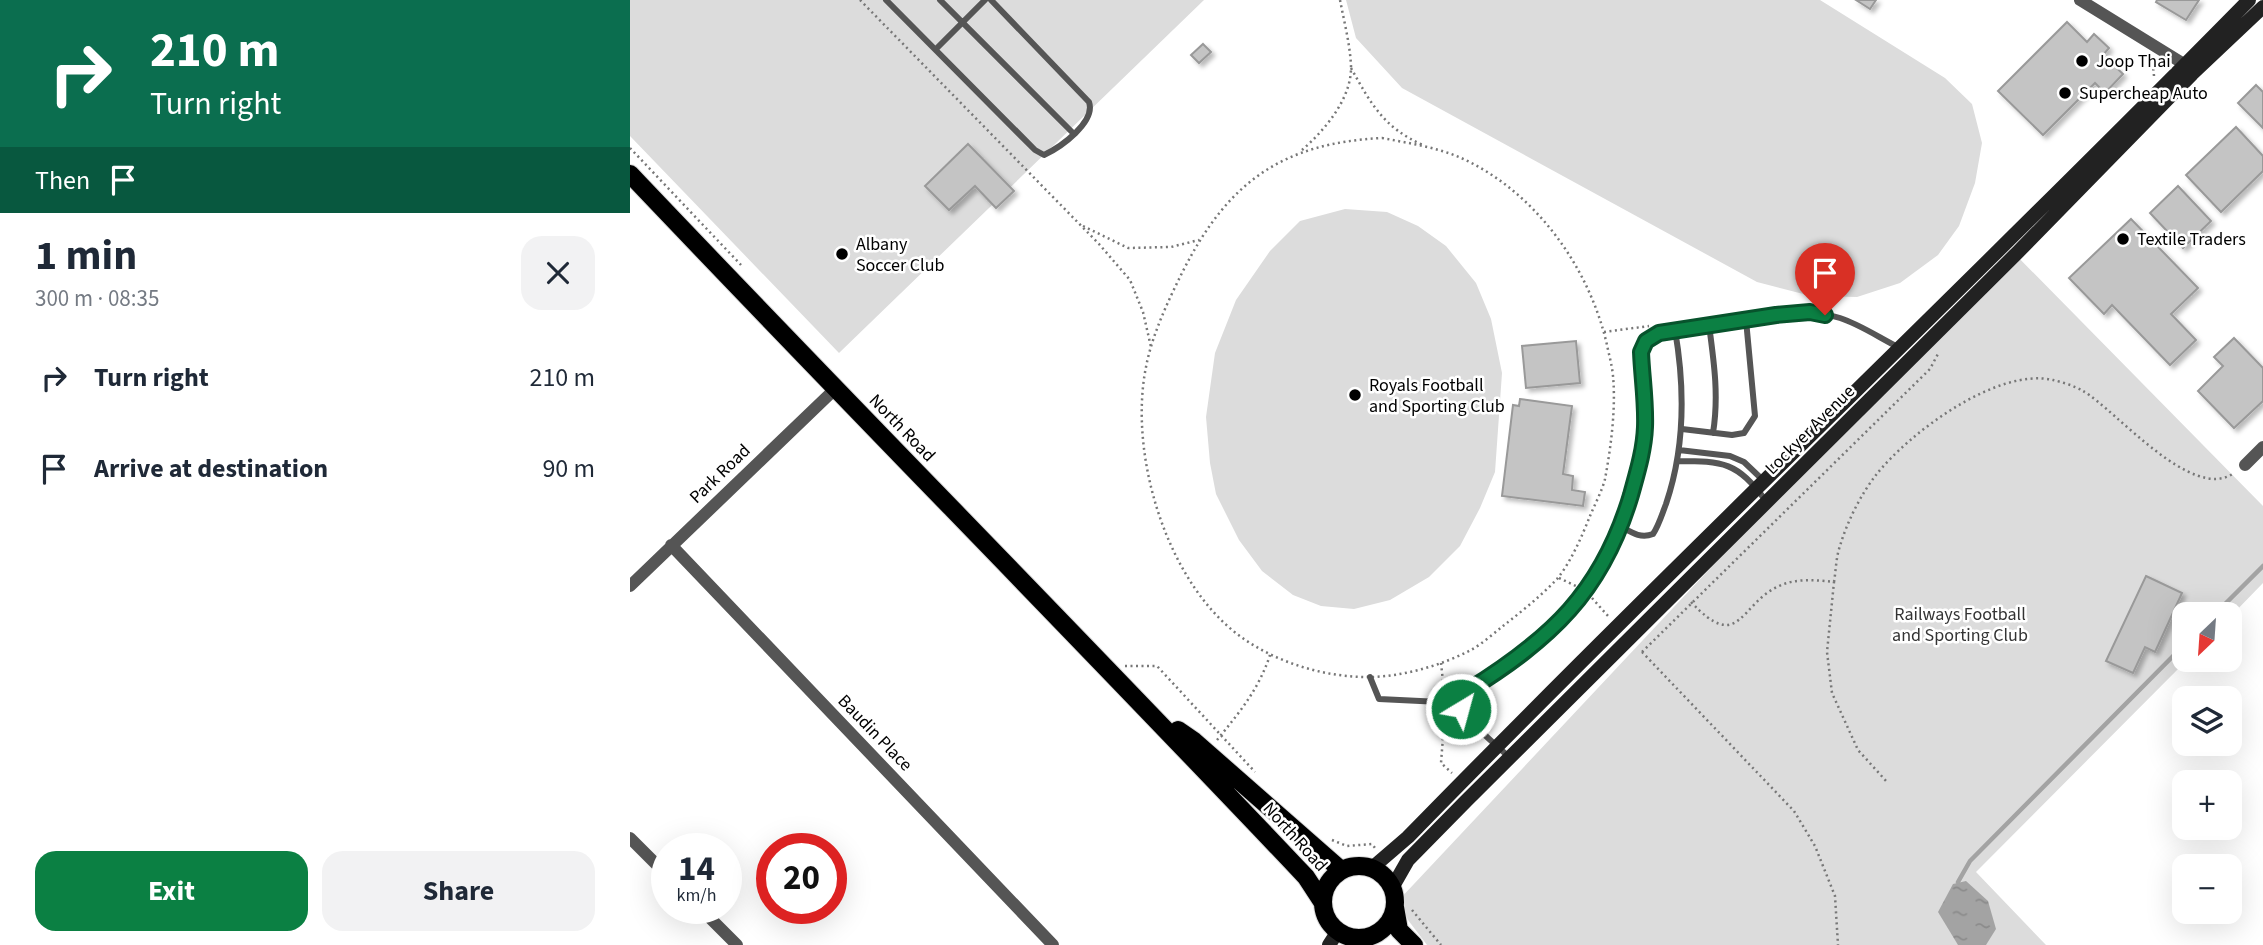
<!DOCTYPE html>
<meta charset="utf-8">
<style>
body{margin:0;font-family:"Source Sans 3",sans-serif;background:#f2f2f3;color:#1f2937;height:100vh;display:flex;flex-direction:column;font-size:26px;white-space:nowrap}
*{box-sizing:border-box;margin:0}
p{font-size:23px;color:#747a83}
.icon{flex:none;width:38px;height:38px;fill:none;stroke:currentColor;stroke-width:2;stroke-linecap:round;stroke-linejoin:round}
.map{position:relative;flex:1;overflow:hidden}
.details{display:flex;flex-direction:column;background:#fff;width:630px}
.details>*{flex:none}
.top-card{background:#0b6e4f;color:#fff;overflow:hidden}
.needle{width:46px;rotate:205deg}
.fabs{position:absolute;left:1542px;top:602px;display:grid;gap:14px}
.fabs a{display:grid;place-items:center;width:70px;height:70px;border-radius:14px;background:#fff;box-shadow:0 7px 28px #0002;font-size:35px}
.speed{position:absolute;left:21px;top:833px;display:flex;gap:14px;font-size:35px;font-weight:700;text-align:center}
.speed>*{display:grid;place-content:center;width:91px;height:91px;border-radius:50%;background:#fff;box-shadow:0 7px 28px #0002;line-height:1}
.speed small{font-size:18px;font-weight:400}
.speed .limit{border:10px solid #d22;background:#fff;color:#111}
.pin{position:absolute;display:grid;place-items:center;width:60px;height:60px;color:#fff;margin:-72px -30px;border-radius:50% 50% 50% 0;rotate:-45deg;box-shadow:0 0 7px #0007}
.pin .icon{rotate:45deg}
.me{position:absolute;width:77px;margin:-38px;rotate:37deg;stroke-linejoin:round;filter:drop-shadow(0 0 5px #0008)}
.turn{display:flex;align-items:center;gap:24px;height:147px;padding:0 35px;font-size:32px}
.turn .icon{width:91px;height:91px;stroke-width:2.5}
.turn b{display:block;font-size:49px;line-height:60px}
.then{display:flex;align-items:center;height:66px;padding:0 35px;background:#0003;gap:14px;font-size:26px}
.round{display:grid;place-items:center;flex:none;width:74px;height:74px;border-radius:21px;background:#f2f2f3}
.overview{display:flex;align-items:center;justify-content:space-between;height:119px;padding:0 35px}
h1{font-size:42px;font-weight:700;line-height:52px}
.action{display:flex;gap:14px;margin-top:auto;padding:14px 35px}
.action a{flex:1;height:80px;border-radius:21px;background:#0b8043;color:#fff;font-size:28px;font-weight:700;line-height:80px;text-align:center}
.action a+a{background:#f2f2f3;color:#1f2937}
ul{padding:0;list-style:none}
li{display:flex;align-items:center;gap:21px;height:91px;padding:0 35px}
li div{flex:1}
li b{display:block;font-size:26px}
li em{font-style:normal}
main{display:flex;flex:1;min-height:0}
.map>svg:first-child{display:block}
</style>
<main>
<section class="details">
<div class="top-card">
<div class="turn"><svg class="icon" aria-label="right" viewBox="0 0 24 24"><path d="M7 20v-9h11M14 6l5 5-5 5"/></svg><div><b>210 m</b>Turn right</div></div>
<div class="then">Then<svg class="icon" aria-label="arrive" viewBox="0 0 24 24"><path d="M6 21V4h12l-3 4 3 4H6"/></svg></div>
</div>
<div class="overview"><div><h1>1 min</h1><p>300 m · 08:35</p></div><a class="round"><svg class="icon" aria-label="close" viewBox="0 0 24 24"><path d="M6 6l12 12M18 6L6 18"/></svg></a></div>
<ul>
<li><svg class="icon" aria-label="right" viewBox="0 0 24 24"><path d="M7 20v-9h11M14 6l5 5-5 5"/></svg><div><b>Turn right</b></div><em>210 m</em></li>
<li><svg class="icon" aria-label="arrive" viewBox="0 0 24 24"><path d="M6 21V4h12l-3 4 3 4H6"/></svg><div><b>Arrive at destination</b></div><em>90 m</em></li>
</ul>
<div class="action"><a>Exit</a><a>Share</a></div>
</section>
<div class="map">
<svg width="1633" height="945" viewBox="0 0 1633 945">
<defs>
<pattern id="water-ripples" width="26" height="14" patternUnits="userSpaceOnUse" patternTransform="scale(1.75)"><rect width="26" height="14" fill="#a3a3a3"/><path d="M2 4q2-2 4 0t4 0M15 11q2-2 4 0t4 0" fill="none" stroke="#8b8b8b"/></pattern>
<filter id="shadow"><feDropShadow dx="3.5" dy="3.5" stdDeviation="2" flood-color="#0004"/></filter>
</defs>
<rect width="100%" height="100%" fill="#fff"/>
<path fill="#dcdcdc" d="M0 0H574L209 353 0 136Z
M716 0H1190L1315 78 1342 104 1352 143 1345 183 1329 226 1308 255 1270 283 1227 297 1181 296 1127 282 772 88 726 38Z
M715 209 757 212 788 226 816 246 846 283 861 319 872 373 865 472 850 508 830 546 799 577 760 600 724 609 691 606 663 595 632 571 609 540 586 494 580 463 576 417 585 353 606 300 640 251 670 221Z
M1380 249 1633 506V583L1600 617V614H1554V660H1557L1346 872 1416 945H797L778 920 768 901Z"/>
<path fill="url(#water-ripples)" d="M1336 881 1358 901 1366 929 1356 945H1328L1308 912 1323 884Z"/>
<g fill="none" stroke-linecap="round" stroke-linejoin="round">
<path stroke="#a3a3a3" stroke-width="4.5" d="M1585 614 1633 566
M1328 882 1340 861 1554 645"/>
</g>
<path fill="#c4c4c4" stroke="#999" stroke-width="2" filter="url(#shadow)" d="M1226 0H1246L1240 9Z
M1527 0H1569L1556 20 1526 2Z
M1437 22 1457 42 1464 34 1479 48 1473 55 1493 74 1475 93 1465 83 1413 135 1368 91Z
M573 44 581 52 569 63 561 55Z
M1626 85 1633 92V128L1608 103Z
M1606 127 1633 156V171L1591 212 1556 175Z
M338 144 384 191 366 208 345 186 319 210 295 186Z
M1548 186 1581 221 1553 248 1520 213Z
M1501 219 1568 288 1541 314 1566 340 1540 365 1482 305 1474 314 1439 278Z
M1604 338 1633 368V401L1604 428 1568 391 1593 366 1584 357Z
M946 341 950 383 896 388 892 346Z
M890 399 942 406 933 474 943 476 942 490 955 492 953 506 872 496 883 405 889 406Z
M1516 576 1552 593 1525 652 1515 647 1503 673 1476 661Z"/>
<g fill="none" stroke-linecap="round" stroke-linejoin="round">
<defs>
<path id="primary" d="M0 174C224 410 453 641 676 877L693 903
M548 730 564 741 711 870
M693 902a36 36 0 1 1 72 0a36 36 0 1 1-72 0Z
M765 907 769 930 784 945"/>
</defs>
<use href="#primary" stroke="#dbdbdb" stroke-width="20"/>
<path stroke="#777" stroke-width="2.5" stroke-dasharray="2 3.5" stroke-linecap="butt" d="M230 0 469 244 500 280 513 312 521 347
M721 68C741 104 754 128 793 145
M1524 76 1523 65 1524 62
M752 138C778 143 805 147 829 157 904 190 959 266 977 345 979 355 982 365 983 376 986 408 981 447 975 479 972 491 965 504 960 516 952 536 941 562 927 579 911 596 891 612 873 626 863 634 852 644 841 650 812 665 775 676 742 677 698 678 650 664 614 639 538 587 498 456 516 367 522 335 538 301 553 271 598 182 652 143 752 138Z
M0 148 111 265
M672 150C695 130 722 98 721 66 720 44 714 21 710 0
M453 226 498 248 541 247 569 240
M974 332 1019 326
M929 578 948 587
M1204 582C1206 570 1206 557 1210 546 1217 522 1231 494 1246 475 1279 433 1367 367 1423 380 1432 382 1445 386 1453 391 1486 410 1562 503 1604 473
M962 598 978 616
M1061 602C1110 654 1109 604 1149 586 1166 578 1186 580 1204 582L1197 652 1202 693 1228 750 1257 782
M1012 652 1300 369 1309 352
M1012 652 1164 811 1185 846 1205 896 1208 945
M811 663 814 691
M495 666H527L625 772
M815 711 811 763 822 773
M587 740C609 713 629 689 640 655
M702 840 717 846 742 844 745 848
M782 910 811 945"/>
<path stroke="#555" stroke-width="6" d="M256 0 405 150 414 155C431 147 466 122 459 102L361 0
M310 0 443 133
M306 49 355 0
M1079 325C1084 362 1089 396 1083 433
M1052 429 1102 435 1114 433 1125 416 1116 320
M1049 450 1100 456 1114 462 1135 482
M1047 461C1094 461 1107 462 1136 501
M990 526C1001 532 1010 539 1023 534 1029 525 1032 514 1036 504 1055 448 1055 388 1045 330
M740 677 749 699 831 703
M879 757C869 747 829 716 831 703 832 692 845 687 853 681 886 659 921 635 947 604 983 562 1013 482 1015 427 1016 402 1012 377 1011 352L1016 341 1029 333C1077 325 1165 304 1210 318 1229 324 1250 338 1268 347"/>
<path stroke="#555" stroke-width="12" d="M1450 0 1562 69
M1615 465 1633 447
M41 545 423 945
M0 586 204 390
M0 838 37 875
M70 908 107 945"/>
<path stroke="#222" stroke-width="14" d="M742 868 778 837C1054 554 1342 282 1619 0
M762 888 778 860 836 801 1388 252 1562 74 1633 7
M699 945 708 931"/>
<use href="#primary" stroke="#000" stroke-width="18"/>
</g>
<g fill="none" stroke-linecap="round" stroke-linejoin="round">
<defs>
<path id="route" d="M831 709 833 697 837 691C921 639 972 592 1001 495 1007 473 1014 451 1015 427 1016 402 1012 377 1011 352L1016 341 1029 333 1146 315 1180 312 1195 315"/>
</defs>
<use href="#route" stroke="#07532c" stroke-width="18"/>
<use href="#route" stroke="#0b8043" stroke-width="12"/>
</g>
<g fill="#000" stroke="#fff" stroke-width="2.5">
<circle cx="1452" cy="61" r="7"/>
<circle cx="1435" cy="93" r="7"/>
<circle cx="1493" cy="239" r="7"/>
<circle cx="212" cy="254" r="7"/>
<circle cx="725" cy="395" r="7"/>
</g>
<g text-anchor="middle" dominant-baseline="central" stroke-width="5" stroke-linejoin="round" paint-order="stroke">
<g font-size="18" fill="#000" stroke="#fff" text-anchor="start">
<text x="1466" y="61">Joop Thai</text>
<text x="1449" y="93">Supercheap Auto</text>
<text x="1507" y="239">Textile Traders</text>
<text x="226" y="244">Albany<tspan x="226" dy="21">Soccer Club</tspan></text>
<text x="739" y="385">Royals Football<tspan x="739" dy="21">and Sporting Club</tspan></text>
</g>
<g font-size="18" fill="#000" stroke="#fff">
<text transform="translate(272 428) rotate(46)">North Road</text>
<text transform="translate(1180 430) rotate(-45)">Lockyer Avenue</text>
<text transform="translate(90 474) rotate(-44)">Park Road</text>
<text transform="translate(245 733) rotate(46)">Baudin Place</text>
<text transform="translate(665 837) rotate(48)">North Road</text>
</g>
<g font-size="18" fill="#333" stroke="#fff">
<text x="1330" y="614">Railways Football<tspan x="1330" dy="21">and Sporting Club</tspan></text>
</g>
</g>
</svg>
<div class="fabs">
<a><svg class="needle" viewBox="-14 -14 28 28"><path d="M0-13l5 13h-10z" fill="#e53935"/><path d="M0 13l5-13h-10z" fill="#747a83"/></svg></a>
<a><svg class="icon" aria-label="layers" viewBox="0 0 24 24"><path d="M12 4l9 5-9 5-9-5zM3 14l9 5 9-5"/></svg></a>
<a>+</a>
<a>−</a>
</div>
<div class="speed"><div>14<small>km/h</small></div><div class="limit">20</div></div>
<div class="pin" style="left:1195px;top:315px;background:#d93025"><svg class="icon" aria-label="arrive" viewBox="0 0 24 24"><path d="M6 21V4h12l-3 4 3 4H6"/></svg></div>
<svg class="me" style="left:831px;top:709px" viewBox="-20 -20 40 40"><circle r="17" fill="#0b8043" stroke="#fff" stroke-width="3"/><path d="M0-11L8 9 0 5-8 9z" fill="#fff"/></svg>
</div>
</main>
